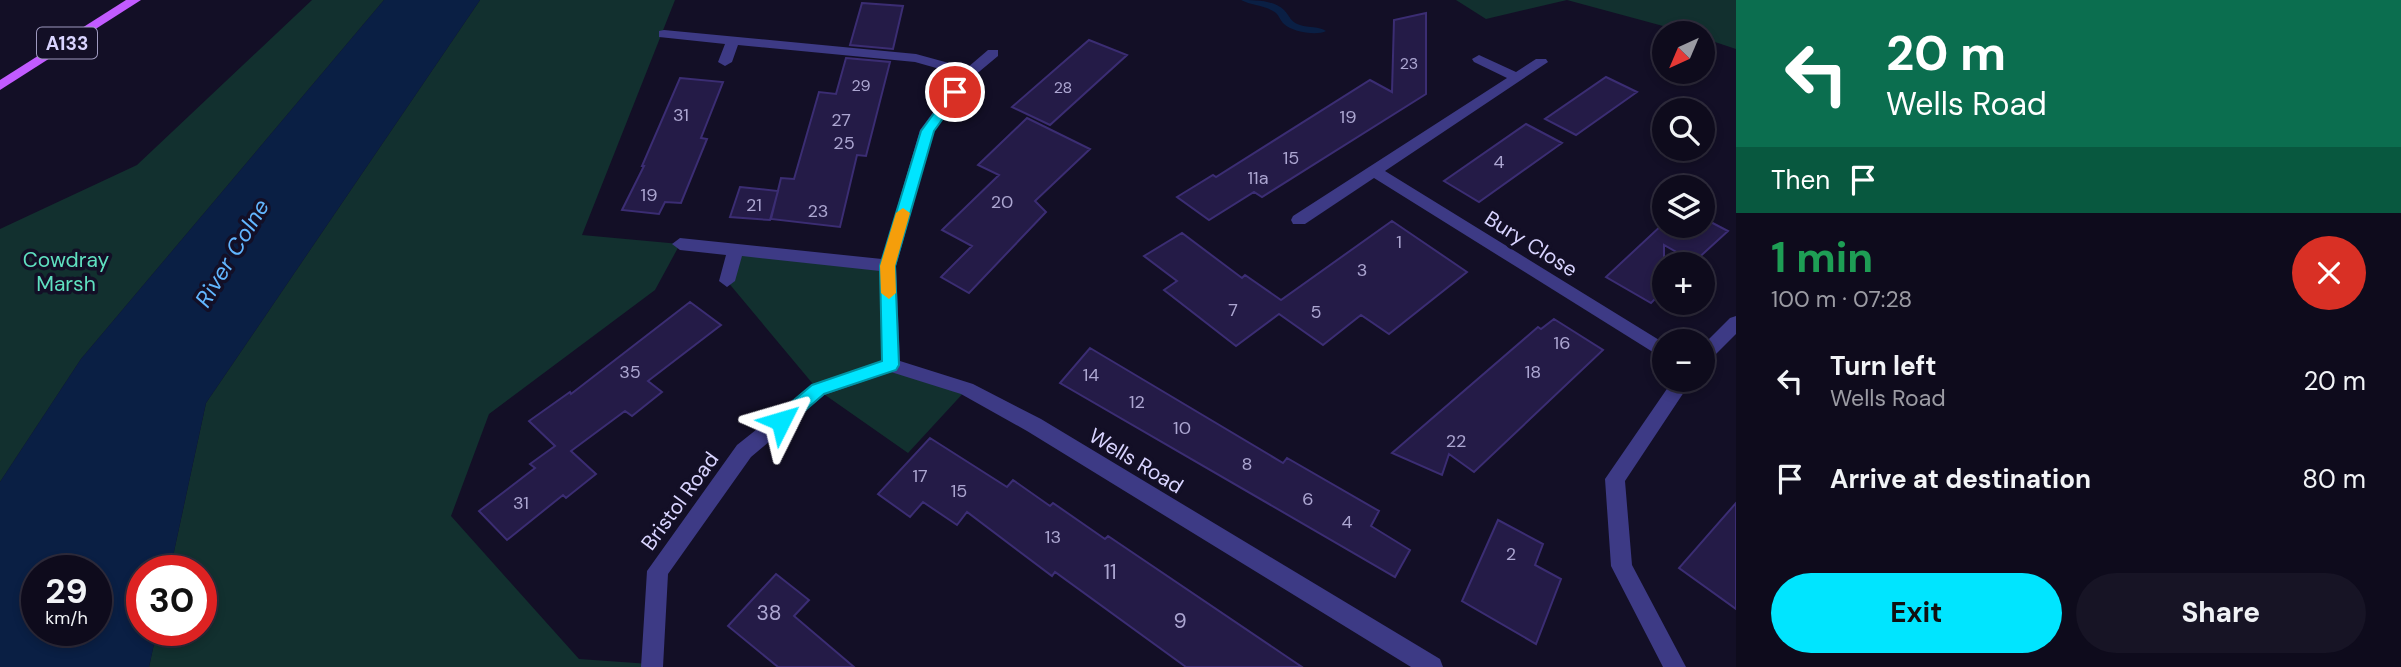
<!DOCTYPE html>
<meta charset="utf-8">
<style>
body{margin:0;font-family:"DM Sans",sans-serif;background:#171425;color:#f1f3f6;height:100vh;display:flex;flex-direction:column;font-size:26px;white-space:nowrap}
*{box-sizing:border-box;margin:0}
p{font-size:23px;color:#9b9ba3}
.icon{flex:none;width:38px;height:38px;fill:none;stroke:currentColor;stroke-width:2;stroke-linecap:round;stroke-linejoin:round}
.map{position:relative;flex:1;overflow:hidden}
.drawer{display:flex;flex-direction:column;background:#0e0b1c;width:665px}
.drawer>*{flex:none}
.hud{background:#0b6e4f;color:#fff;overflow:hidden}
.needle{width:46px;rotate:224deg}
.controls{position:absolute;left:1652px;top:21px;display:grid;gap:14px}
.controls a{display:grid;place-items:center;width:63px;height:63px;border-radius:50%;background:#0e0b1c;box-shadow:0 4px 10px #0003,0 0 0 2px #2e2b3b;font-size:35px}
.speed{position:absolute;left:21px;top:555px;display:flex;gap:14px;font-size:35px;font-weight:700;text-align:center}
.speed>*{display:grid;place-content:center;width:91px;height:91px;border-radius:50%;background:#0e0b1c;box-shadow:0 4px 10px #0003,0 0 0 2px #2e2b3b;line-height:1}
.speed small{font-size:18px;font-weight:400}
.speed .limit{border:10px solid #d22;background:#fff;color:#111}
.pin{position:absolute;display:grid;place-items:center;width:60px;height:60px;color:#fff;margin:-30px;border:4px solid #fff;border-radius:50%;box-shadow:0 2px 7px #0007}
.me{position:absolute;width:77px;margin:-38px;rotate:50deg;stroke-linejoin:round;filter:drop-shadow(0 0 5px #0008)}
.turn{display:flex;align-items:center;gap:24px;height:147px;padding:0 35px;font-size:32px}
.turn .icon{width:91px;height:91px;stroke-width:2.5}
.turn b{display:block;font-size:49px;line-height:60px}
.then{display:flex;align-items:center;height:66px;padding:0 35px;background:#0003;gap:14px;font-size:26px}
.round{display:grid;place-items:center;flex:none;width:74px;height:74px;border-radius:37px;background:#171425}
.headline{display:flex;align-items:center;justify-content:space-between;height:119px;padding:0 35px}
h1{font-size:42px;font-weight:700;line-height:52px;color:#1e9e55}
.primary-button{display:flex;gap:14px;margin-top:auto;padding:14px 35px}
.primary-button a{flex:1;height:80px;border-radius:42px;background:#00e5ff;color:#111;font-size:28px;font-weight:700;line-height:80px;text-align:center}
.primary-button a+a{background:#171425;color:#f1f3f6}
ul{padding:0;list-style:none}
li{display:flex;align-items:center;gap:21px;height:98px;padding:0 35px}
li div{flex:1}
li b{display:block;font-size:26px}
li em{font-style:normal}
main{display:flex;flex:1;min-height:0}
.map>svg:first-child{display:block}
</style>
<main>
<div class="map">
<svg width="1736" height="667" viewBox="0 0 1736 667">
<rect width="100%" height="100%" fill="#130f26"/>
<path fill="#12302f" d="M312 0H384L81 359 0 482V229L137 165Z
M480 0H675L582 235 680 244 655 290 489 414 451 516 579 659 650 664 652 667H149L157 630H201V570H170L206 403Z
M1456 0H1567L1486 19Z
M1567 0H1736V49L1703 38V33H1689Z
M735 250 888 266 891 365 967 389 908 453 818 390 727 281Z"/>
<path fill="#0a1f44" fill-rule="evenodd" d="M384 0H480L206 403 170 570H142V630H157L149 667H0V482L81 359ZM37 570H96V630H37Z"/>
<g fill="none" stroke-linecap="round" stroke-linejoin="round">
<path fill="#0a1f44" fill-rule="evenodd" d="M1241 0C1254 0 1274 0 1284 10 1290 16 1290 22 1300 25 1309 28 1319 26 1326 31 1317 36 1292 32 1284 24 1279 19 1279 14 1273 11 1263 5 1250 5 1241 0Z"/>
</g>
<path fill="#241b47" stroke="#3b2d73" stroke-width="2" d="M862 3 903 6 893 49 850 45Z
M1426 13V94L1262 197 1254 192 1209 220 1177 197 1213 175 1216 177 1370 80 1392 92 1394 20Z
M1089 40 1127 55 1050 125 1012 107Z
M846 58 890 62 866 156 857 155 840 227 771 219 781 178 794 179 819 92 836 94Z
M1606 77 1637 92 1576 135 1545 119Z
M680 78 723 82 701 138 707 139 681 203 665 202 659 214 622 210 644 166H642Z
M1027 118 1090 149 1035 201 1046 212 969 293 941 277 972 246 942 230 999 175 978 165Z
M1526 124 1562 143 1479 202 1444 181Z
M740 187 778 191 770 220 730 217Z
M1703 218 1728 231 1694 262 1664 245V290L1651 303 1606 277 1664 223V226H1703Z
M1392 221 1467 272 1389 334 1361 315 1323 345 1279 314 1236 346 1164 290 1177 281 1144 256 1182 233 1242 278 1245 275 1281 300Z
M690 302 721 325 648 381 662 392 632 416 625 411 571 451 596 474 566 498 563 495 507 540 479 511 535 468 530 464 555 446 529 421 570 392 571 394Z
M1554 319 1603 350 1474 472 1449 454 1442 475 1392 453 1538 327 1541 329Z
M1090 348 1283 463 1287 458 1379 511 1371 526 1410 550 1395 577 1060 383Z
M930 438 1007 487 1013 480 1050 506 1053 503 1105 539 1108 536 1302 667H1186L1055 572 1052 576 967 512 957 525 923 502 910 517 878 494Z
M1736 503V609L1679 568Z
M1498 520 1543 544 1535 565 1561 579 1536 644 1462 601Z
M776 574 809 600 794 616 854 667H778L728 626Z"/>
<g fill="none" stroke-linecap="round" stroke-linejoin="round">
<path fill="#3d3a85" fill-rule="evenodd" d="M664 30 916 54 967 68 988 50H998V56L974 76 934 130 896 266 900 361 973 384 1041 419 1440 659 1443 667H1411L1027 431 961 394 891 372 824 395 751 457 668 574 663 667H641L647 571 737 445 812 385 882 361 880 271 742 256 735 281 727 287 719 281 726 255 680 250 672 244 680 238 882 259 920 130 961 75 915 62 738 45 732 62 725 66 718 62 725 44 659 37V31Z
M1479 55 1516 72 1536 59H1546L1548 62 1385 171 1664 343V359L1374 178 1305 224H1293L1291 220 1293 216 1507 78 1474 62 1472 59Z
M1736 316V334L1709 361 1703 363V345L1730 318Z
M1673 380H1692L1625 481 1632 565 1686 667H1663L1611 566 1605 479Z"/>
<path fill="#c25bff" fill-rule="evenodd" d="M126 0H141L0 90V80Z"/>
</g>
<path fill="#00e5ff" stroke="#0095a6" stroke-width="2" d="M955 88 962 92 934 131 895 266 899 365 896 370 824 394 787 426H775L772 421 775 416 812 385 882 361 880 266 921 131 951 90Z"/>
<path fill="#f59e0b" d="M903 208 910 213 895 266 896 293 889 299 881 293 880 266 896 213Z"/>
<g text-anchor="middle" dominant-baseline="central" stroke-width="7" stroke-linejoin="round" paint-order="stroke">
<g font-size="16" fill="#aca6d1">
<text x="1409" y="63">23</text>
<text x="861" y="85">29</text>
<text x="1063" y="87">28</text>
</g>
<g font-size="18" fill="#aca6d1">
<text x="681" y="115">31</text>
<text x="1348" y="117">19</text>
<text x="841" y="120">27</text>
<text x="844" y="143">25</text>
<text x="1291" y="158">15</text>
<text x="1499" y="162">4</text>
<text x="1258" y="178">11a</text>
<text x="649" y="195">19</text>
<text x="1002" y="202">20</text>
<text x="754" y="205">21</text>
<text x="818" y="211">23</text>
<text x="1399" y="242">1</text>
<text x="1362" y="270">3</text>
<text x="1233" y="310">7</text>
<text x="1316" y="312">5</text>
<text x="1562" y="343">16</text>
<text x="630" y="372">35</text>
<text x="1533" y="372">18</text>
<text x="1091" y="375">14</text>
<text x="1137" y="402">12</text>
<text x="1182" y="428">10</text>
<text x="1456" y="441">22</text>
<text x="1247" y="464">8</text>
<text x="920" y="476">17</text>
<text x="959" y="491">15</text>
<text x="1308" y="499">6</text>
<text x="521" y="503">31</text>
<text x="1347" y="522">4</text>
<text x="1053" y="537">13</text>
<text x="1511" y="554">2</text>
</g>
<rect fill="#130f26" stroke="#9e99be" stroke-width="2" x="37" y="27.5" width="60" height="31" rx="5"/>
<g font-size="19" font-weight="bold" fill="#d9d4ff">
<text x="67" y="43">A133</text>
</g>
<g font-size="21" fill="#d9d4ff" stroke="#130f26">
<text transform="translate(1531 244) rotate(32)">Bury Close</text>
<text transform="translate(1136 461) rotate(31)">Wells Road</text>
<text transform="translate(680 501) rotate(-54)">Bristol Road</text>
</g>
<g font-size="21" fill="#5fe0c0" stroke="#130f26">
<text x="66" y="260">Cowdray<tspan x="66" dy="24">Marsh</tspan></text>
</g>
<g font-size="21" fill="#aca6d1">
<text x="1110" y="572">11</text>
<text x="769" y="613">38</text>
<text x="1180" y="621">9</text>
</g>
<g font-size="23" font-style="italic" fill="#62b6ff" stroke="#130f26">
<text transform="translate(232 253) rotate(-59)">River Colne</text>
</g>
</g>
</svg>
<div class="controls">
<a><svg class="needle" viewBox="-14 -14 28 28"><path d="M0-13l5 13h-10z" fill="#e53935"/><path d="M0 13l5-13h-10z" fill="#9b9ba3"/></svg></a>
<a><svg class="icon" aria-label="search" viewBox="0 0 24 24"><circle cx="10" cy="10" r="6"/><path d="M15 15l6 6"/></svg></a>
<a><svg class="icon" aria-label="layers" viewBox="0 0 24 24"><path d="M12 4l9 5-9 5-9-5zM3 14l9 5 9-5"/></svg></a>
<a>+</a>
<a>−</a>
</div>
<div class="speed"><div>29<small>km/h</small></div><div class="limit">30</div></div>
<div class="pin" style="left:955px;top:92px;background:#d93025"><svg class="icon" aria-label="arrive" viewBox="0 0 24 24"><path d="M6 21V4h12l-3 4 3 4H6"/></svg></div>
<svg class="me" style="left:781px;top:421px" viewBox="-20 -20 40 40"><path d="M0-17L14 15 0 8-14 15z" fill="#00e5ff" stroke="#fff" stroke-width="4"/></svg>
</div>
<section class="drawer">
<div class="hud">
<div class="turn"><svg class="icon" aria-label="left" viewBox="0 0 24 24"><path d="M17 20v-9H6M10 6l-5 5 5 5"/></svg><div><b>20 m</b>Wells Road</div></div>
<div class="then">Then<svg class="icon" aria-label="arrive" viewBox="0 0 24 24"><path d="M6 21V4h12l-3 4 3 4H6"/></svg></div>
</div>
<div class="headline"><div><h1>1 min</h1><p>100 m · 07:28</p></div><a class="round" style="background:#d93025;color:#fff"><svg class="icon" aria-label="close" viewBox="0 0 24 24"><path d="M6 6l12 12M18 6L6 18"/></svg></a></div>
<ul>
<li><svg class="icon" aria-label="left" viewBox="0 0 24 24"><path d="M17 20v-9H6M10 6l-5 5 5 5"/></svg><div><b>Turn left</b><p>Wells Road</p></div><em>20 m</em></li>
<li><svg class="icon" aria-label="arrive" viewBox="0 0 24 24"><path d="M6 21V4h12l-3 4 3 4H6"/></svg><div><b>Arrive at destination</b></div><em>80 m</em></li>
</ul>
<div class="primary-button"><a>Exit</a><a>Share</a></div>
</section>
</main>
